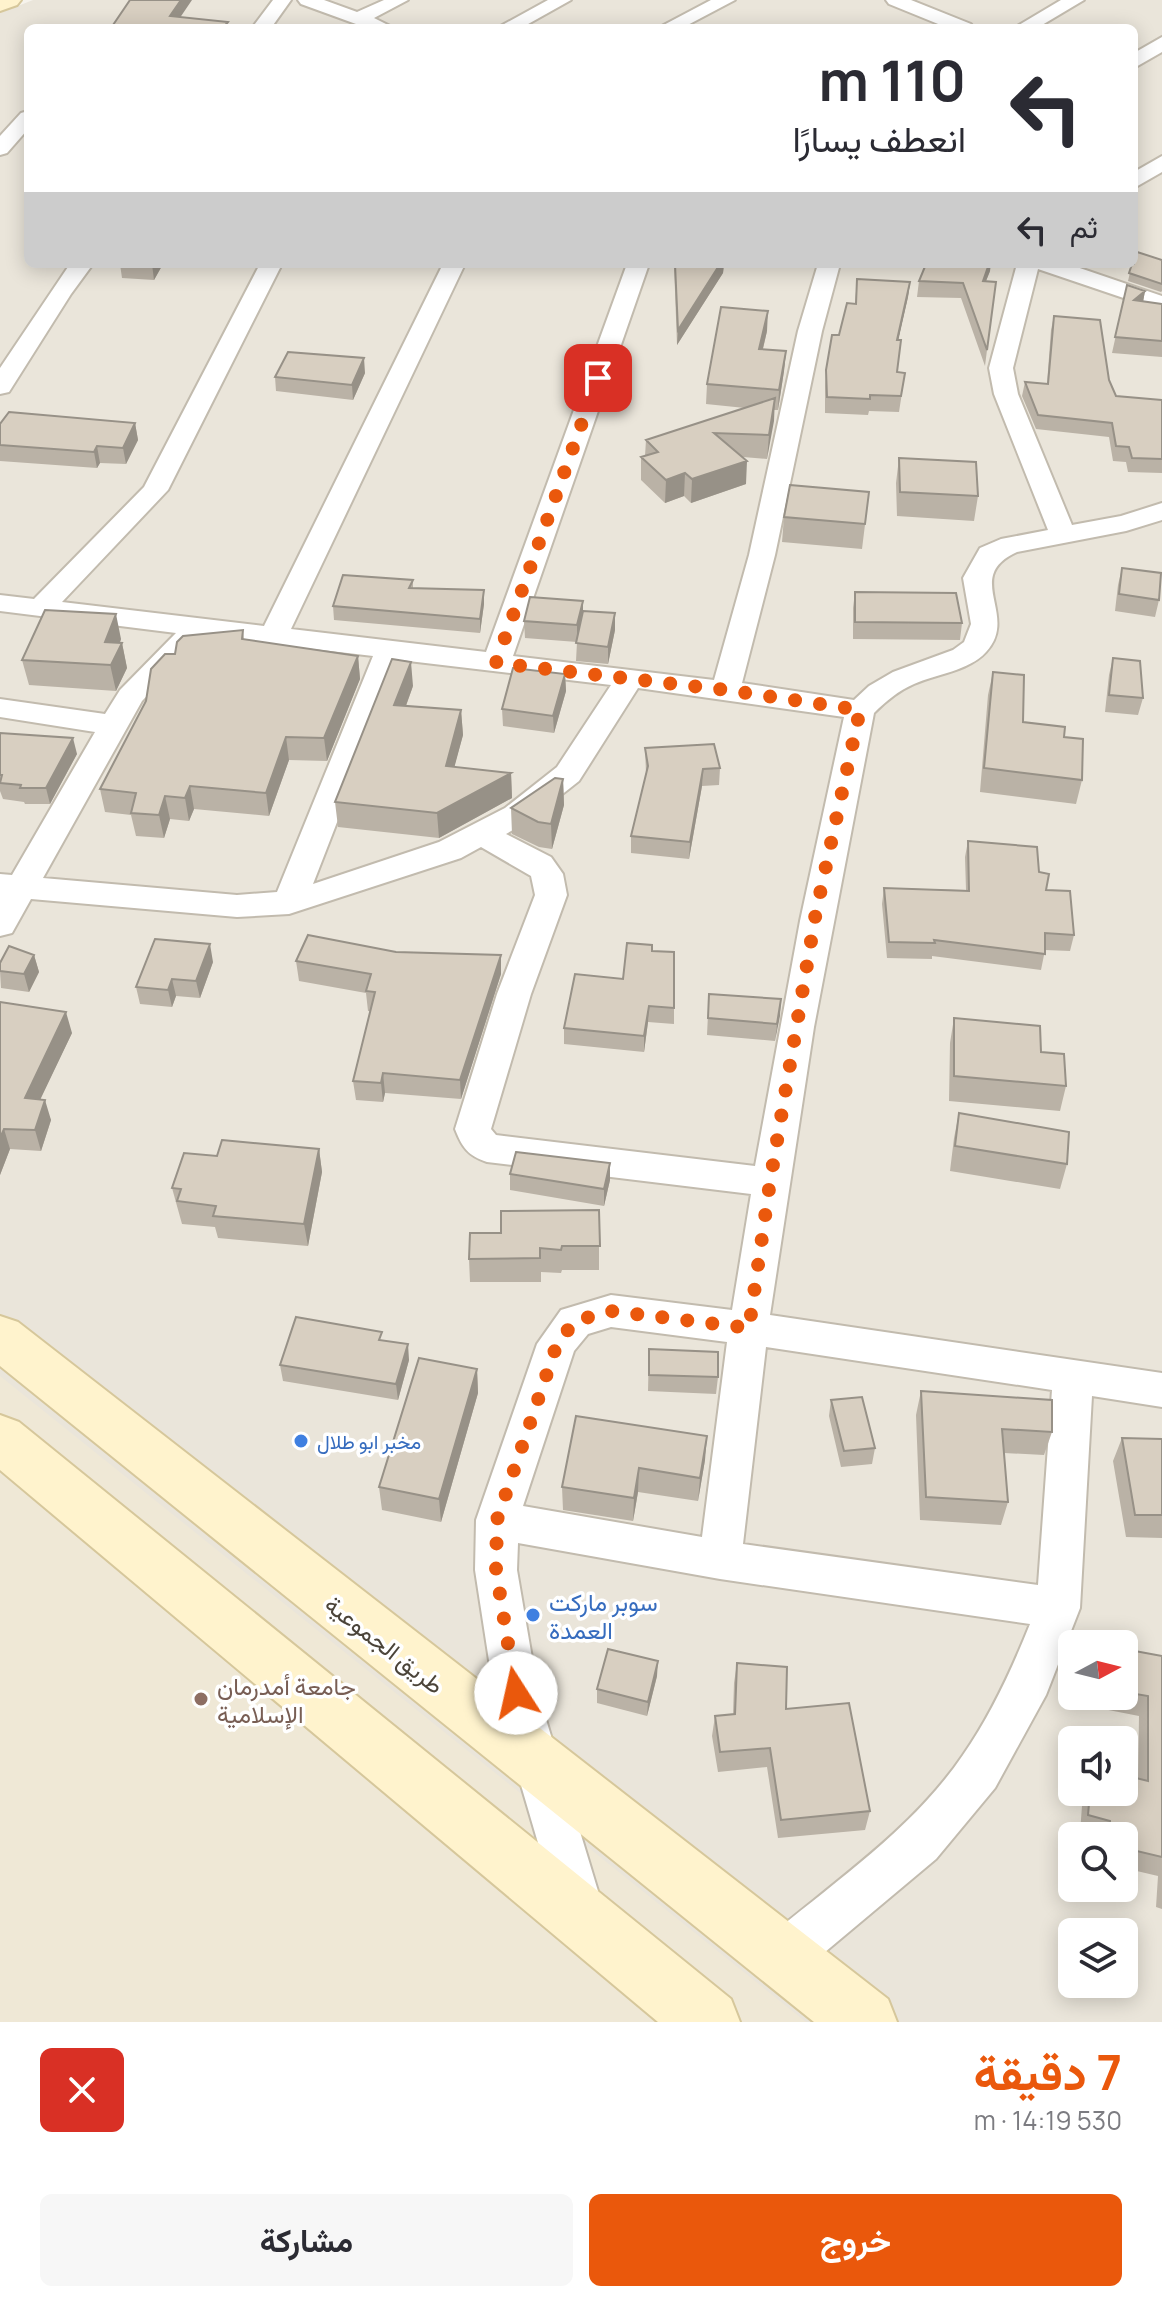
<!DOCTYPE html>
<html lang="ar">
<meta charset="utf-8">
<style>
body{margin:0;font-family:Manrope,Vazirmatn,sans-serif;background:#f7f7f7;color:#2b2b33;direction:rtl;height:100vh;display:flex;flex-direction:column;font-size:30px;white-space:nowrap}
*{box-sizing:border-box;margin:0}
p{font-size:26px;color:#7c7c81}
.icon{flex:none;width:44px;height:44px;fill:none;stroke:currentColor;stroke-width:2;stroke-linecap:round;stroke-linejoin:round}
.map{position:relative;height:2022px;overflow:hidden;direction:ltr}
.side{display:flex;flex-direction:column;background:#fff;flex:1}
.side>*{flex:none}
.hud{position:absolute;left:24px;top:24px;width:1114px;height:244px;border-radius:12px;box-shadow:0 4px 20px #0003;direction:rtl;background:#fff;color:#2b2b33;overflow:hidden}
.needle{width:52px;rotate:83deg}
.controls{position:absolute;left:1058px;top:1630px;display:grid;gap:16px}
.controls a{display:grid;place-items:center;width:80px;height:80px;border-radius:12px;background:#fff;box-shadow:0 4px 20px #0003;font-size:40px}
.pin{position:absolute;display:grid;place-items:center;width:68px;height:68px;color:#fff;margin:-34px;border-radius:16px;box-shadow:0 4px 12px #0006}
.me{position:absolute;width:88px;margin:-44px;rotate:350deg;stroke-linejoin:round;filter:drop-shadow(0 0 6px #0008)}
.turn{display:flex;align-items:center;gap:28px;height:168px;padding:0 40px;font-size:36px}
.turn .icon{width:104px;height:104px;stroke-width:2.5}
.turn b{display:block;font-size:56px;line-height:68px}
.then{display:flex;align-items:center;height:76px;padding:0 40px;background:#0003;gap:16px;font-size:30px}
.round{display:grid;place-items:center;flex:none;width:84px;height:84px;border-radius:12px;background:#f7f7f7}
.summary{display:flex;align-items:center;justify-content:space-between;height:136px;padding:0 40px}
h1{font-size:48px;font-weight:700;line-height:60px;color:#ea580c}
.button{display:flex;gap:16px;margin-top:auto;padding:16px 40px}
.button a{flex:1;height:92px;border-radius:12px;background:#ea580c;color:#fff;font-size:32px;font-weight:700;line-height:92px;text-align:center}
.button a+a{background:#f7f7f7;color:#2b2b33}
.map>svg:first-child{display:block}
</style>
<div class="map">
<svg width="1162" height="2022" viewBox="0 0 1162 2022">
<rect width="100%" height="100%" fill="#f6f3ec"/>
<path fill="#eae5da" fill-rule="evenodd" d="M33 0H1162V2022H694L0 1404V13ZM28 28H1134V264H28ZM1072 1644H1124V1696H1072ZM1072 1740H1124V1792H1072ZM1072 1836H1124V1888H1072ZM1072 1932H1124V1984H1072Z"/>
<path fill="#efe8d6" d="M0 1376 806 2022H0Z"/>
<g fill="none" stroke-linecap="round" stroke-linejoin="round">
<defs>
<path id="street" d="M273 0H291L271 28H252Z
M298 0H324L357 12 384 0H408L374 18 394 28H367L301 4Z
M548 0H571L521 28H497Z
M711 0H735L682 28H658Z
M886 0H911L971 24 973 28H948L889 4Z
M1061 0H1084L1037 28H1014Z
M1162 37V52L1134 68V53Z
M28 111V129L7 153 0 155V136L21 113Z
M1162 156V172L1134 188V172Z
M70 264H93L71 294 9 392 0 394V368Z
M260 264H282L168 490 62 602 264 626 443 264H465L291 629 486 652 627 264H649L513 656 714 680 749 555 798 331 818 264H840L822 331 775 555 742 683 854 700 869 686 893 672 953 650 964 642 971 624 963 578 980 548 1001 539 1048 530 994 394 989 368 1017 264H1068L1162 296V311L1038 269 1013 368 1018 394 1072 525 1121 516 1162 503V520L1126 531 1017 552C962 577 1020 615 986 652 969 671 936 674 914 684 898 691 886 701 874 713L814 1027 770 1315 1162 1373V1407L1092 1396 1080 1608 1046 1695 995 1788 936 1859 800 1973 783 1980 766 1973 759 1956 766 1939C834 1882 913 1829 963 1755 991 1715 1012 1669 1030 1624L720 1579 518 1543 517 1570 538 1693 604 1911 597 1928 580 1935 563 1928 494 1693 475 1570 476 1520 537 1344 561 1310 611 1295 732 1310 751 1194 487 1162C468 1156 462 1147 455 1129L497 994 535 895 531 876 481 847 461 858 289 914 237 917 31 899 12 933 0 936V874L12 875 95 732 0 717V699L105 714 120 690 176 633 0 611V595L34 599 144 487ZM204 636 373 656 277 892 237 895 43 878 142 701ZM400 660 611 685 557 767 505 808 439 842 313 884ZM638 688 844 717 800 921 755 1166 496 1135 491 1129 531 994 567 895 563 874 551 857 506 834 527 822 579 781ZM611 1327 727 1342 702 1537 523 1506 574 1351 588 1334ZM766 1347 1052 1390 1038 1585 743 1544Z"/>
<path id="secondary" d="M0 0H21L17 5 0 11Z
M0 1316 18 1322 888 1999 897 2022H814L0 1366Z
M0 1415 19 1422 731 1999 740 2022H658L0 1470Z"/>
</defs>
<use href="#street" stroke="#c2bbae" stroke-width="4"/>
<use href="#secondary" stroke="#d6c79b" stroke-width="4"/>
<use href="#street" fill="#fff" fill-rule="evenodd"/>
<use href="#secondary" fill="#fff3cd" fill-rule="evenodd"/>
</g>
<path fill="#bab2a6" d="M1162 260V291L1161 292 1128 281 1132 264Z
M120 264H163L154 280 122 278Z
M674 264H724L723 273 677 345Z
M990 271 986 281 987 350 985 366 961 298 917 297 919 281Z
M857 279 910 282 908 297 898 340 897 372 905 373 899 412 869 411 868 415 825 413V386L826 370 839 335 855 304Z
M1127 285 1145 291 1143 302 1162 304V357L1112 353Z
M1054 316 1109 380 1116 396 1162 400V473L1128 472 1126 462 1113 461 1109 437 1036 429 1022 396 1025 382 1047 384 1051 330Z
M767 331 763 349 786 351 784 371 778 410H774L767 459 743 457 746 484 691 503 684 496 665 503 641 480V457L645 456 646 440 745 408 706 404 707 384Z
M365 373 353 400 276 391 275 377Z
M135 423 138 440 126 464 100 463 97 468 0 461V424Z
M899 458 978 496 974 521 897 516 896 483Z
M869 492 862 549 782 542 784 517Z
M1122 568 1159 600 1155 617 1115 611 1118 585Z
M413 580V588L484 604 480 633 334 620 333 606Z
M855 592 962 623 960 640 853 639V608Z
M583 612 615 613V630L608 664 576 661 577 642 525 638 524 621Z
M243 630 244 640 358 656 360 679 327 761 289 760 269 816 194 809 189 821 170 819 164 838 136 836 131 815 105 812 100 789 146 701 175 654Z
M121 639 120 643H122L127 668 116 691 29 685 22 660Z
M1113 658 1143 698 1138 715 1105 712 1109 675Z
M993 672 1023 722 1064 737 1082 780 1076 804 980 792 988 695Z
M565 674 566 691 554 733 503 726 502 709Z
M413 686 406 706 461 710 463 735 454 767 511 773 512 798 439 838 338 827 335 802Z
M0 733 77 754 50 804H25L24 802 3 799 0 791Z
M645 748 720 768 719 785 702 786 689 859 631 853V836L646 773Z
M563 779 564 805 552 849 539 847 512 834 511 808Z
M968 841 1039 872 1046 890 1074 935 1070 951 1045 950 1041 970 932 956V959L887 958 882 904 884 888 966 890 965 857Z
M652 951 674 1008V1024L648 1022 644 1052 564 1044V1028L623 979Z
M34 955 39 972 29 992 1 988 0 971Z
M296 961 501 974 461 1099 385 1093 383 1102 356 1100 353 1081 370 1011H368L366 993 299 981Z
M213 962 200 998 176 996 172 1007 140 1004 136 987Z
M709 994 781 999 775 1041 707 1035Z
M0 1002 72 1033 40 1099 51 1120 41 1151 10 1149 0 1175Z
M954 1018 1041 1052 1066 1086 1060 1111 949 1101 950 1043Z
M959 1113 1067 1164 1060 1189 950 1171 954 1138Z
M319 1149 322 1172 308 1246 218 1238 215 1227 182 1224 172 1188 217 1156Z
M610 1163V1180L604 1206 510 1190V1174Z
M599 1210V1270H562L561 1273 541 1272V1282H470L469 1259 501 1233Z
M383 1340 409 1360 398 1400 283 1381 280 1365Z
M649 1349 718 1377 716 1394 648 1391Z
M477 1369 478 1393 441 1522 382 1510 379 1487Z
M921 1391 1052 1432 1044 1455 1004 1453 1008 1502 1001 1525 920 1520 916 1415Z
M831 1400 875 1448 872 1464 841 1467 829 1416Z
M576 1416 705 1460 698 1501 638 1492 633 1521 563 1510 562 1487Z
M1122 1438 1162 1439V1538L1126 1537 1113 1461Z
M1124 1649 1162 1656V1909L1156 1907 1158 1876 1124 1868V1836H1090L1080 1833 1083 1792H1124L1138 1779 1139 1716 1088 1706V1696H1124Z
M737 1663 786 1709 870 1811 865 1830 778 1838 767 1767 718 1772 712 1736 715 1716 733 1714 734 1683Z
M657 1676 647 1716 597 1703V1689Z"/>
<path fill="#979187" d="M181 0H192L173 28 170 16Z
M152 264H163L154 280Z
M720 264H724L723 273 677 345 678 330Z
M989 264H991L990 271 980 296 983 281Z
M910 282 908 297 895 355 897 340Z
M1145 291 1142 307 1134 300Z
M768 311 767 331 758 369 759 349Z
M786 351 784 371 778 410 779 390Z
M364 358 365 373 353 400 352 385Z
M775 398 774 421 767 459 769 435Z
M135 423 138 440 126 464 123 448Z
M97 446 100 463 97 468 94 452Z
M747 461 746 484 691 503 692 479Z
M685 473 684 496 665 503 666 480Z
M484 590V604L480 633V619Z
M583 601V618L577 642V625Z
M615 613V630L608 664V647Z
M116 614 121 639 111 665 122 643 127 668 116 691 105 642Z
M358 656 360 679 327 761 324 738Z
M411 662 413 686 397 730 394 705Z
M565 674 566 691 554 733 553 716Z
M461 710 463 735 448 791 446 766Z
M286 737 289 760 269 816 266 793Z
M73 738 77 754 50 804 46 788Z
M703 769 702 786 689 859 690 842Z
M511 773 512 798 439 838 437 813Z
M563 779 564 805 552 849 551 824Z
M190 786 194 809 189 821 185 798Z
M165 796 170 819 164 838 159 815Z
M210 944 213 962 200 998 196 981Z
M34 955 39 972 29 992 24 974Z
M501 955V974L461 1099 460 1080Z
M172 979 176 996 172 1007 168 990Z
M781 999 780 1016 775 1041 777 1024Z
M649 1006 648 1022 644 1052V1036Z
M66 1012 72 1033 31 1119 25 1098Z
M383 1073 385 1093 383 1102 381 1083Z
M45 1100 51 1120 41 1151 35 1130Z
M4 1129 10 1149 0 1175V1138Z
M319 1149 322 1172 308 1246 304 1224Z
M610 1163V1180L604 1206V1189Z
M408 1344 409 1360 398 1400 396 1384Z
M477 1369 478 1393 441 1522 439 1499Z
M707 1436 705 1460 698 1501 700 1478Z
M639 1468 638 1492 633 1521 634 1498Z
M658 1661 657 1676 647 1716 648 1702Z"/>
<path fill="#d8cfc1" stroke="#979187" stroke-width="2" d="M130 0H181L170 16 228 22 223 28H111Z
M1134 251 1162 260V284L1129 273 1132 264H1134Z
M675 264H720L678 330Z
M926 264H989L983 281 996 282 987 350 963 283 919 281Z
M857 279 910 282 897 340H901L897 372 905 373 901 396 870 395V399L827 397 826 370 832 335H839L847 303 856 304Z
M1127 285 1145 291 1134 300 1162 304V341L1115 337Z
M721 307 768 311 759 349 786 351 779 390 707 384Z
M1054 316 1100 320 1109 380 1116 396 1162 400V459L1132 458 1129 447 1116 446 1112 423 1038 415 1025 382 1048 384Z
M288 352 364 358 352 385 275 377Z
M775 398 769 435 714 433 747 461 692 479 685 473 666 480 641 457 658 452 646 440Z
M9 412 135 423 123 448 97 446 94 452 0 445V424Z
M899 458 976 462 978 496 900 492Z
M790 485 869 492 865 524 784 517Z
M1122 568 1161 573 1159 600 1119 594Z
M343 575 413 580 409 588 484 590 480 619 333 606Z
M855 592 956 593 962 623 855 622Z
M530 597 583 601 577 625 524 621Z
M45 610 116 614 105 642 122 643 111 665 22 660Z
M583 611 615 613 608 647 576 643Z
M243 630 242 639 358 656 324 738 286 737 266 793 190 786 185 798 165 796 159 815 131 813 136 793 100 789 146 701 151 669 165 654H175L177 642 183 636Z
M1113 658 1140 661 1143 698 1109 695Z
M392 659 411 662 394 705 461 710 446 766 511 773 437 813 335 802Z
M513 668 565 674 553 716 502 709Z
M993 672 1024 675 1023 722 1065 727 1064 737 1083 739 1082 780 984 768Z
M0 733 73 738 46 788H20L21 785 0 783 2 775H0Z
M714 744 720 768 703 769 690 842 631 836 648 766 645 748Z
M555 778 563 779 551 824 538 822 511 808Z
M968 841 1037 847 1039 872 1049 874 1046 890 1070 891 1074 935 1045 933V954L934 940 935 943 889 942 884 888 969 891Z
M308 935 396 952 501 955 460 1080 383 1073 381 1083 353 1081 375 992 366 991 371 974 296 961Z
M155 939 210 944 196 981 172 979 168 990 136 987Z
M627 943 652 945V951L674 952V1008L649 1006 644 1036 564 1028 575 974 623 979Z
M9 946 34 955 24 974 0 971V963Z
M709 994 781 999 777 1024 708 1018Z
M0 1002 66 1012 25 1098 45 1100 35 1130 4 1129 0 1138Z
M954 1018 1040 1026 1041 1052 1064 1054 1066 1086 954 1076Z
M959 1113 1069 1132 1067 1164 955 1146Z
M222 1140 319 1149 304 1224 213 1216 216 1206 177 1201 181 1189 172 1188 184 1153 217 1156Z
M516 1152 610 1163 604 1189 510 1174Z
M599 1210 600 1246H562L561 1250 540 1248V1258L469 1259 470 1233H501V1211Z
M296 1317 382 1332 379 1340 408 1344 396 1384 280 1365Z
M649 1349 718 1352V1377L649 1375Z
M419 1358 477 1369 439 1499 379 1487Z
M921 1391 1052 1400V1432L1002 1429 1008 1502 926 1497Z
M862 1397 875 1448 844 1451 831 1400Z
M576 1416 707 1436 700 1478 639 1468 634 1498 562 1487Z
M1122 1438 1162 1439V1515H1135Z
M608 1649 658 1661 648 1702 597 1689Z
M1124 1649 1162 1656V1857L1124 1848V1836H1109L1110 1821 1088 1815 1090 1792H1124V1775L1148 1781V1696L1124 1692Z
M737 1663 787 1667 786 1709 849 1703 870 1811 781 1820 770 1748 720 1752 715 1716 735 1714Z"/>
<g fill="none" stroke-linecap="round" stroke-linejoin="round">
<path stroke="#ea580c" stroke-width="14" stroke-dasharray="0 25.2" d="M516 1693 496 1570 497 1520 557 1344 575 1321 611 1311 749 1328 770 1182 816 912 860 710 726 690 496 663 598 378"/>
</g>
<g fill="#3f7fe0" stroke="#fff" stroke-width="3">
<circle cx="301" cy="1441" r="8"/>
<circle cx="533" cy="1615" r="8"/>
</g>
<circle fill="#8d6e63" stroke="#fff" stroke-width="3" cx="201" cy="1699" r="8"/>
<g text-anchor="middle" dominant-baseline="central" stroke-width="7" stroke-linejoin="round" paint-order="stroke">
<g font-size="20" fill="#366cbe" stroke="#fff" text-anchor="start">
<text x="317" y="1441">مخبر ابو طلال</text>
</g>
<g font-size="24" fill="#366cbe" stroke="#fff" text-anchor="start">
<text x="549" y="1601">سوبر ماركت<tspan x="549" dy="28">العمدة</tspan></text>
</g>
<g font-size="24" fill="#4b4439" stroke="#fff">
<text transform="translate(385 1644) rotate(38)">طريق الجموعية</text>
</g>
<g font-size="24" fill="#785e54" stroke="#fff" text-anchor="start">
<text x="217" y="1685">جامعة أمدرمان<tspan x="217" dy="28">الإسلامية</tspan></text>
</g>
</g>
</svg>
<div class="controls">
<a><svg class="needle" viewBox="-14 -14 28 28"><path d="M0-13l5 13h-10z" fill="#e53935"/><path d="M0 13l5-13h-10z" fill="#7c7c81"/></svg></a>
<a><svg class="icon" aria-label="sound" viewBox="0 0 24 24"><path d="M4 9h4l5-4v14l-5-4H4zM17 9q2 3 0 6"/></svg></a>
<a><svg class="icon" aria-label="search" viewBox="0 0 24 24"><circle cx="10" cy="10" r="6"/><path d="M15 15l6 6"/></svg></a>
<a><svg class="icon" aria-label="layers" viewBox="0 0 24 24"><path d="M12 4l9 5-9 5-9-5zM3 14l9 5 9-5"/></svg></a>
</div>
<div class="pin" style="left:598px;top:378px;background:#d93025"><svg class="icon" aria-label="arrive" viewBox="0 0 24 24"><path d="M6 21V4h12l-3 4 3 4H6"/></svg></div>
<svg class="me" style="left:516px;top:1693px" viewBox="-20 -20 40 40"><circle r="19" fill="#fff"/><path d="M0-13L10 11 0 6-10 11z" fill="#ea580c"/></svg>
<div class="hud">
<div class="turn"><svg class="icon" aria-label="left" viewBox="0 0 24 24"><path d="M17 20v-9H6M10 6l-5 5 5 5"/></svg><div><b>110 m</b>انعطف يسارًا</div></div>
<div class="then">ثم<svg class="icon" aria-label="left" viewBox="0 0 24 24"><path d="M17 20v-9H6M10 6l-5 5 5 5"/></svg></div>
</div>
</div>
<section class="side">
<div class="summary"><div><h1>7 دقيقة</h1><p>530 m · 14:19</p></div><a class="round" style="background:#d93025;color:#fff"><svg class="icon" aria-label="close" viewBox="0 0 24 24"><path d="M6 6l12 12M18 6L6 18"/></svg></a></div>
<div class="button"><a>خروج</a><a>مشاركة</a></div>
</section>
